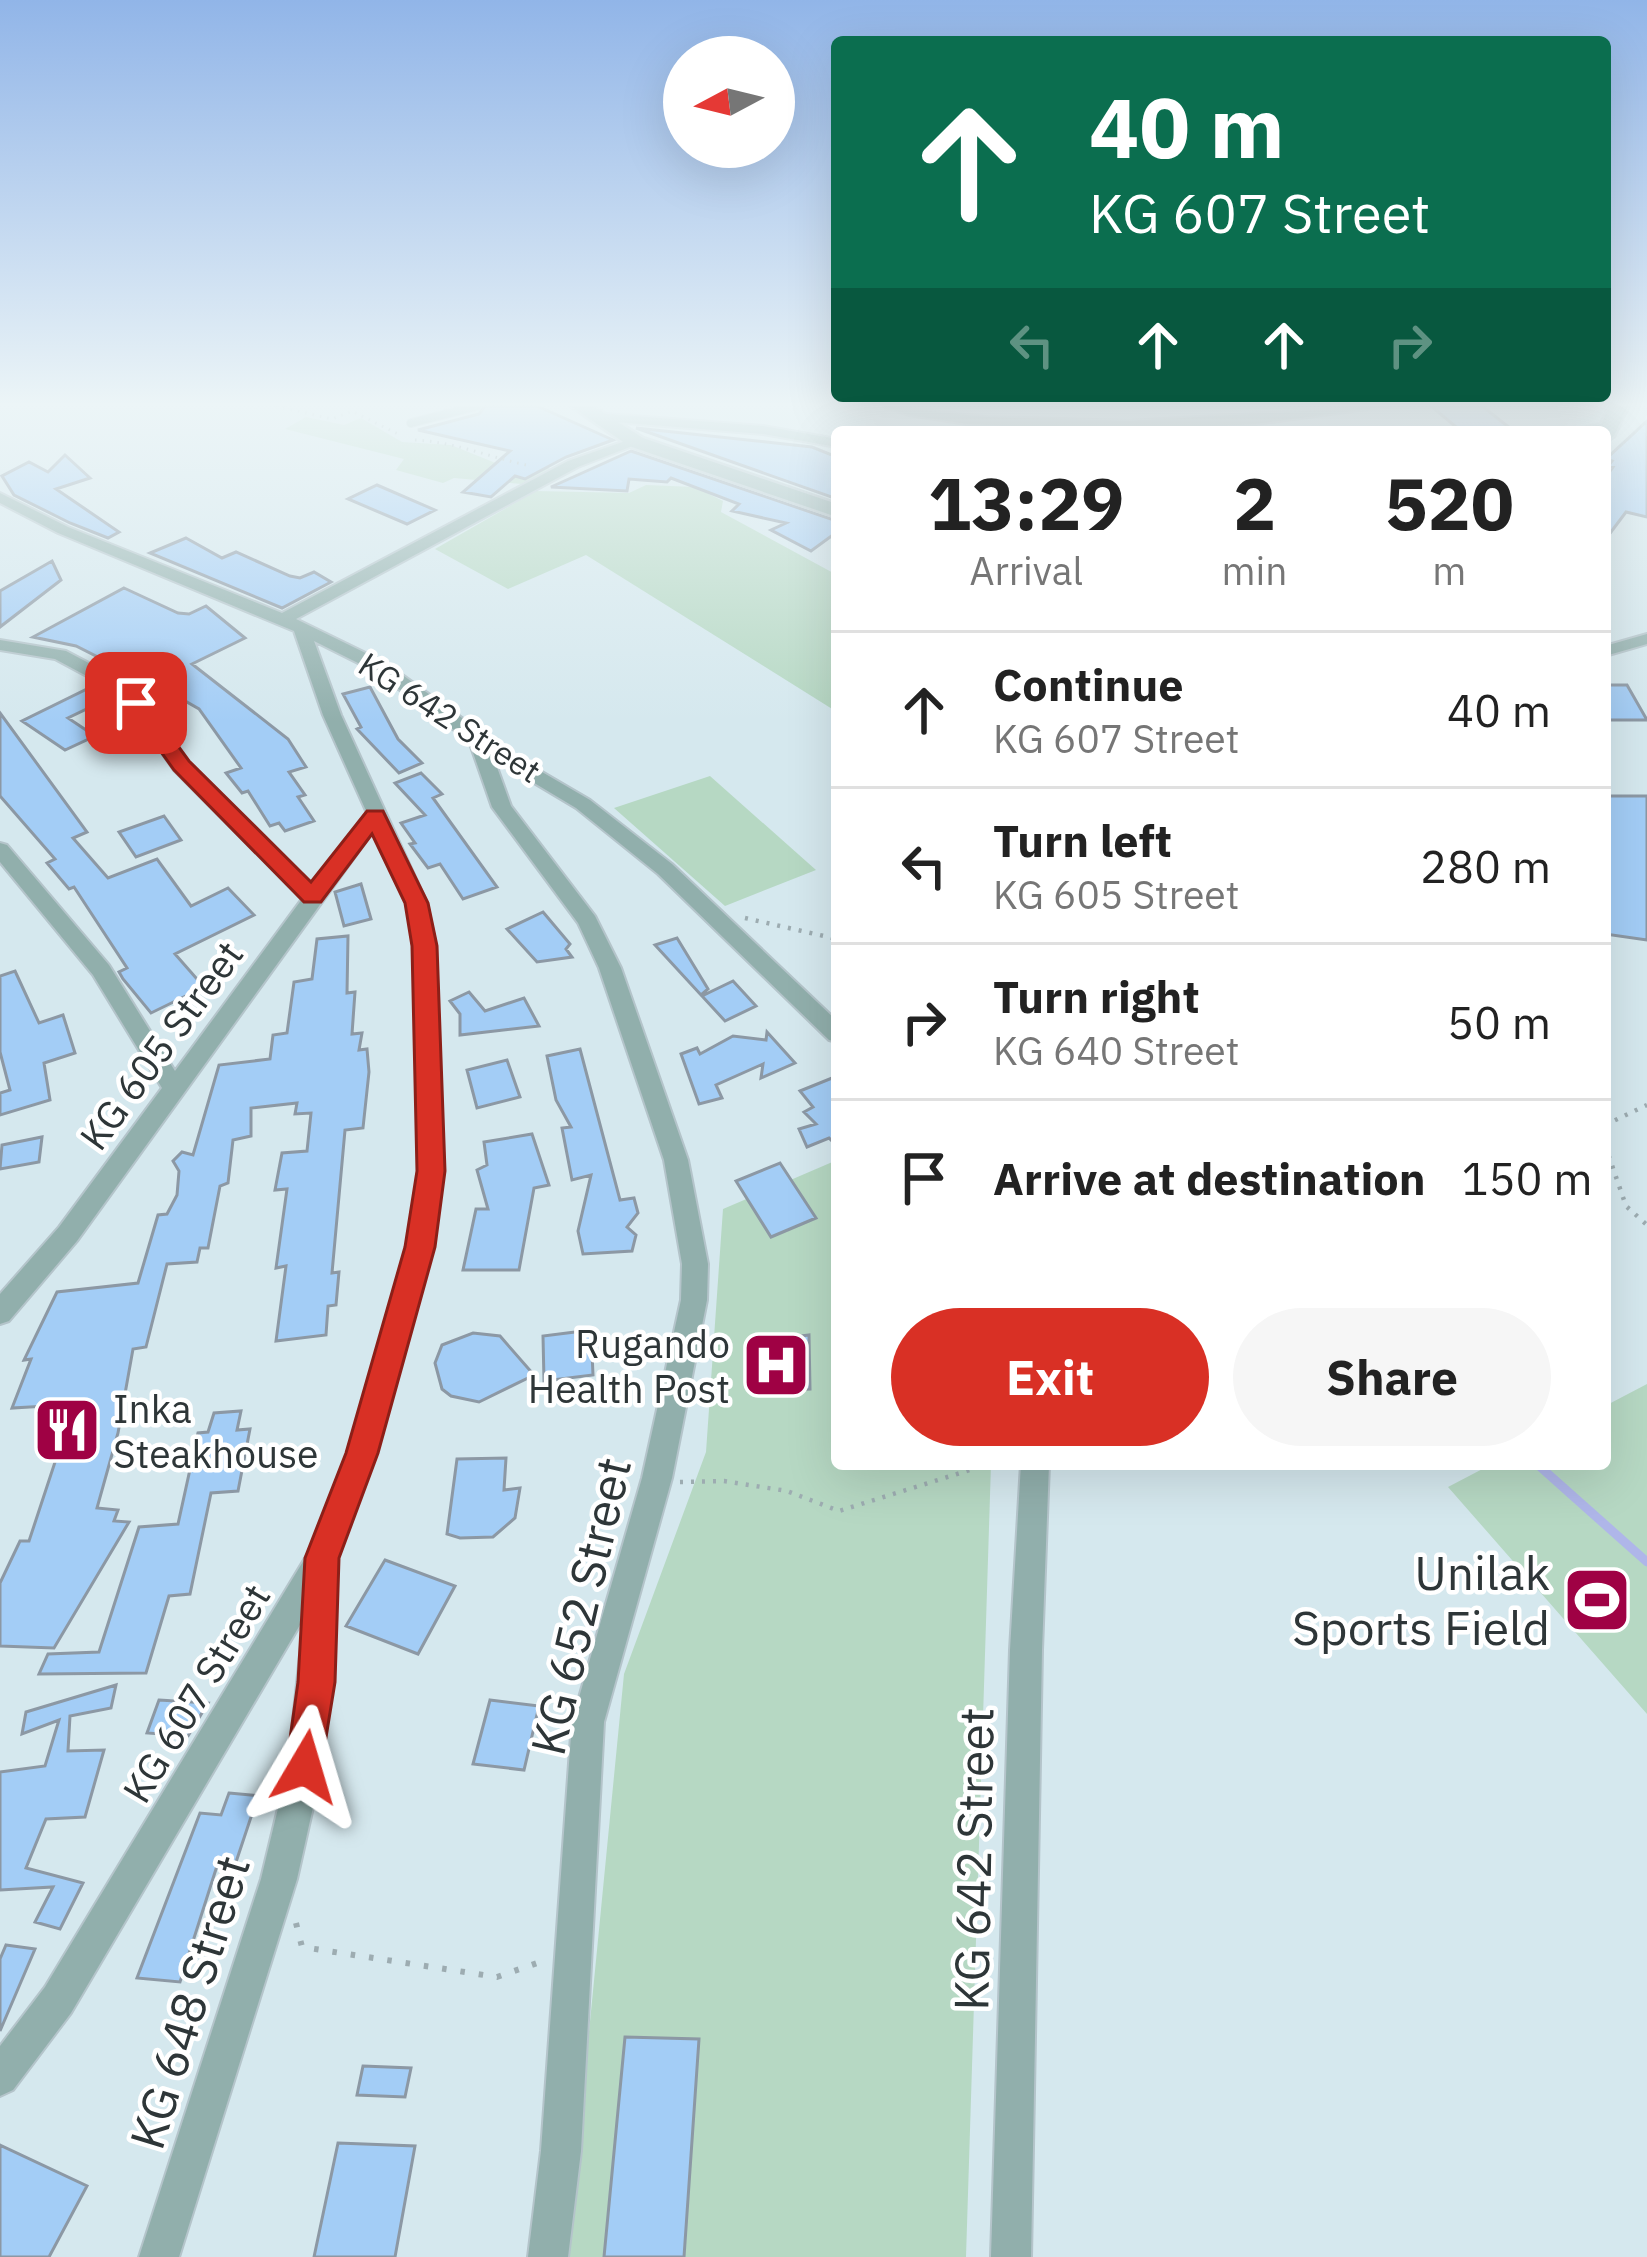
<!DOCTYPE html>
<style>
body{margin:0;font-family:"IBM Plex Sans",sans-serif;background:#f6f6f6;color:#222;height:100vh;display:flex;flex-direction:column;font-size:45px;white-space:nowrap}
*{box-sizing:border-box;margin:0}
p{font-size:39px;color:#767676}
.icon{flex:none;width:66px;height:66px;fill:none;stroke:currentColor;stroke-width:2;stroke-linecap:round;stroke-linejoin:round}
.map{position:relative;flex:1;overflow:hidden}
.side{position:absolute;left:831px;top:426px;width:780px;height:1044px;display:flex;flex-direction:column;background:#fff;border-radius:12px;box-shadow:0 12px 48px #0002}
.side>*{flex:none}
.guide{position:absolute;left:831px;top:36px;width:780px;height:366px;border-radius:12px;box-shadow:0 12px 48px #0002;background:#0b6e4f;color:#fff;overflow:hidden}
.needle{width:78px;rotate:263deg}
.buttons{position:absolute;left:663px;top:36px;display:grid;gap:24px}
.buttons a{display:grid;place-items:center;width:132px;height:132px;border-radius:50%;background:#fff;box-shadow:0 12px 48px #0002;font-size:60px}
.pin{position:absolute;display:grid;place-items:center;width:102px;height:102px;color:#fff;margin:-51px;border-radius:24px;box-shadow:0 6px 18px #0006}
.me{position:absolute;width:132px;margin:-66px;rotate:7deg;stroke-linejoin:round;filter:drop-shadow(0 0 9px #0008)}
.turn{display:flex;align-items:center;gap:42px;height:252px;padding:0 60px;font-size:54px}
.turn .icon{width:156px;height:156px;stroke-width:2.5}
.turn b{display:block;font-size:84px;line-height:102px}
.lanes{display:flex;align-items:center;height:114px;padding:0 60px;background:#0003;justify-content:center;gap:60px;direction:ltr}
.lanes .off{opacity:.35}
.eta{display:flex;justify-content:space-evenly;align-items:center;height:204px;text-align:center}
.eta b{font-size:72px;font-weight:700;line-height:84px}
.action{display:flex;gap:24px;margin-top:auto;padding:24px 60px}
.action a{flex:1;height:138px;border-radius:72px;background:#d93025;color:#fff;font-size:48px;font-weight:700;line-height:138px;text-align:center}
.action a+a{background:#f6f6f6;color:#222}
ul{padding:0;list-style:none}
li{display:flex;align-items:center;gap:36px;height:156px;padding:0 60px;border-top:3px solid #e0e0e0}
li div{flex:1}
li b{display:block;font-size:45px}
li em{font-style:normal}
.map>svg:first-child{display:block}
</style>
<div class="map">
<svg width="1647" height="2257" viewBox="0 0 1647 2257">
<rect width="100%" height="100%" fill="#d5e8ee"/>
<path fill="#b6d8c3" d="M306 417 344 425 361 418 402 442 451 445 498 464 550 468 521 484 454 478 443 483 396 470 404 459 285 429Z
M646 485 695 487 723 501 721 512 837 575V712L586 555 508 589 435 549 536 491 629 493Z
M710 776 816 870 725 906 614 808Z
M837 1160V1464H991L966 2257H567L624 1674 706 1452 723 1209Z
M1647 1384V1714L1448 1487 1492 1464H1605V1406Z"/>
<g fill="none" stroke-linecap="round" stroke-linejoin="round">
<path stroke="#afb6e9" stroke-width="9" d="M1537 1464 1647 1562"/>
</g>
<path fill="#a3cdf6" stroke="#8c98a4" stroke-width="3" d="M485 406H537L613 440 566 457 525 479 515 476 491 497 463 492 510 451 418 430 479 414Z
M1431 406H1482L1515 432H1462Z
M1647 421V517L1626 512 1605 540V478L1613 467 1608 466 1612 461 1606 459Z
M636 428 812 447 837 457V499Z
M631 451 837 521V532L811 551 771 530 786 523 732 511 739 504 671 478 667 482 629 479 627 491 551 487Z
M65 455 90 478 56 489 119 532 108 538 70 523 14 495 2 476 29 462 48 472Z
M377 485 435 510 407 524 348 499Z
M186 538 222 558 236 552 290 576 300 578 314 572 331 582 282 608 150 553Z
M52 561 61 580 0 627V591Z
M124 588 178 613 189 614 206 606 245 638 192 664 288 739 306 767 289 772 305 795 298 797 314 821 285 831 279 823 270 826 248 791 242 793 226 773 241 768 199 709 103 654 98 657 76 646 33 637Z
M1605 685H1627L1647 720H1605Z
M370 687 398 739 422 763 399 773 357 729 361 727 343 694Z
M87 689 105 700 68 718 95 736 65 750 22 721Z
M0 713 87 832 73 838 108 878 157 859 191 906 228 888 254 915 175 954 204 987 151 1013 123 979 119 972 127 968 74 887 69 889 47 863 55 859 0 796Z
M421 773 442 794 433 798 497 887 463 899 440 864 428 868 410 844 415 843 401 823 425 815 395 783Z
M1605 796H1647V940L1605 934Z
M164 816 181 840 136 857 119 832Z
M361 884 371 919 344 926 335 892Z
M543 912 570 944 566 949 572 957 537 962 507 929Z
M348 936 347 993 355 992 352 1034 362 1033 359 1050 367 1049 369 1072 363 1128 345 1130 332 1273 339 1272 336 1305 328 1306 326 1335 276 1341 286 1266 276 1268 287 1189 275 1190 282 1153 307 1151 311 1113 295 1114 297 1103 251 1108V1136L233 1140 228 1183 220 1186 208 1248H200L197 1262 167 1264 146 1347 133 1349 118 1433 97 1508 118 1510 114 1521 129 1522 54 1648 0 1646V1583L20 1541H29L62 1441 38 1445 46 1406 12 1408 31 1359 24 1360 57 1292 138 1283 158 1215 167 1214 177 1195 179 1171 173 1161 182 1152 193 1155 219 1065 270 1059 273 1035 287 1033 294 982 312 979 317 939Z
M677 938 708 989 701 995 655 945Z
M15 971 39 1023 63 1015 75 1053 44 1063 50 1100 0 1115V1093L10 1090 0 1052V976Z
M733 981 756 1006 725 1021 702 996Z
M469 992 485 1011 524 998 539 1026 460 1035V1014L450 1001Z
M767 1032 795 1063 761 1078 763 1064 716 1085 722 1098 699 1104 681 1054 697 1048 700 1054 733 1036 766 1040Z
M580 1049 620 1200 634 1198 638 1213 627 1227 636 1235 632 1251 583 1254 578 1231 591 1175 572 1180 562 1128 571 1127 556 1100 547 1056Z
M507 1060 520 1097 477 1108 467 1070Z
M837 1076V1146L829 1138 807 1147 799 1129 816 1124 804 1112 813 1107 800 1091Z
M532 1134 549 1185 534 1188 519 1270H463L476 1209H488L477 1170 487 1165 484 1142Z
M42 1137 39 1162 0 1169 2 1145Z
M780 1163 816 1218 771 1237 736 1181Z
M591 1330 593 1375 544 1381 543 1336Z
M473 1333 500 1336 534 1375 479 1402 451 1396 442 1389 435 1363 442 1345Z
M809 1335 810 1389 758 1392 752 1342Z
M241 1411 237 1430 250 1429 238 1491 211 1493 190 1594 169 1596 146 1673 39 1674 48 1654 99 1652 139 1527 178 1524 198 1433 208 1432 214 1413Z
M506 1458 504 1490 520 1488 515 1518 493 1537 460 1538 447 1534 457 1459Z
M385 1560 455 1586 418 1654 346 1626Z
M116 1685 111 1708 70 1716 68 1751 104 1750 85 1817 46 1819 26 1868 83 1883 60 1929 35 1922 53 1887 0 1890V1772L45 1766 59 1720 22 1734 26 1712Z
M159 1700 208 1703 188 1736 147 1733Z
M490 1700 539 1706 524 1770 473 1764Z
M229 1793 263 1796 258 1814H252L234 1868 217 1866 180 1982 137 1978 200 1813 221 1815Z
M6 1945 35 1949 0 2031V1959Z
M625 2037 699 2039 684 2257H604Z
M363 2066 411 2068 405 2097 357 2095Z
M338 2143 415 2146 395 2257H314Z
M0 2145 87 2186 49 2257H0Z"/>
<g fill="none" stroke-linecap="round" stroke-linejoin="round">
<defs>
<path id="service" d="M411 423 477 406"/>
<path id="minor" d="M883 406 986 417 1129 421 1390 406 1256 424 1129 430 967 424 909 415Z
M595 413 763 426 837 439V447L763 434 590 420 588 417Z
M1612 421 1619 425 1617 428 1568 432Z
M631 439 643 442 578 467 296 619 386 663 513 755 590 800 672 864 837 1021V1042L829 1040 658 874 576 808 494 759 511 806 595 916 621 968 688 1160 708 1264 707 1300 672 1478 604 1722 581 2151 568 2257H528L541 2151 572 1722 642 1478 681 1300 682 1264 664 1160 599 968 578 923 492 807 469 741 374 671 314 641 341 715 427 903 436 946 443 1171 433 1248 376 1453 337 1559 332 1682 322 1767 297 1879 179 2257H139L261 1879 288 1767 304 1618 71 2013 13 2090 0 2096V2046L45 1987 310 1550 348 1453 407 1248 419 1171 414 946 407 903 374 830 77 1241 9 1321 0 1324V1294L59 1227 162 1088 93 975 0 862V843L7 845 109 965 175 1071 302 899 174 770 130 707 109 688 55 659 0 650V640L66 651 121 680 142 699 188 762 313 886 367 813 323 715 294 631 58 533 0 503V493L68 527 282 613 568 461Z
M1647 634V644L1605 656V646Z
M1021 1464H1049L1042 1650 1031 2257H991L1010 1650Z"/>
<path id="tertiary" d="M571 406H593L643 438 837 504V517L629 446Z
M1610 406H1628L1614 436 1605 442V432H1597Z"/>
</defs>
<use href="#service" stroke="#b4c4ca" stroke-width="10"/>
<use href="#minor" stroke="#b4c4ca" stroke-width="4"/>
<use href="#tertiary" stroke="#b4c4ca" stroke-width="5"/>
<path stroke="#9dacb1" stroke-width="3" stroke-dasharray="1.5 6" stroke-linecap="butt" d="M276 406 332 419 352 411 398 434
M415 440C456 442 491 458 531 466"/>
<path stroke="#9dacb1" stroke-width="4.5" stroke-dasharray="3 8" stroke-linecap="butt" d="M745 918 837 939
M1605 1125 1647 1105
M1605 1145 1626 1206 1647 1225
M680 1482 724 1481 787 1491 839 1511 989 1464"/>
<path stroke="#9dacb1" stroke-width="6" stroke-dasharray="4.5 14" stroke-linecap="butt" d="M296 1923 302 1947 497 1977 543 1961"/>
<use href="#service" stroke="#91afac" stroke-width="8"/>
<use href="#minor" fill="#91afac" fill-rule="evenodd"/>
<use href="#tertiary" fill="#91afac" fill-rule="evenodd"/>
</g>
<linearGradient id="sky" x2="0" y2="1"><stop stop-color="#91b5e8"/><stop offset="0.56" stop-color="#ecf5f7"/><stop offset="1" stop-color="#ecf5f7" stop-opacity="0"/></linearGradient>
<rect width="1647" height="722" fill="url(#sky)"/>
<path fill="#d93025" stroke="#8d1f18" stroke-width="3" d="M129 698H143L189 761 311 882 367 811H383L428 903 437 946 445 1171 435 1247 378 1453 339 1558 335 1682 319 1780 305 1786 292 1780 286 1767 298 1682 305 1558 346 1453 405 1247 417 1171 412 946 405 903 372 834 321 902H304L174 770 126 703Z"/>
<defs>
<symbol id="hospital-square" viewBox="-11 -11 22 22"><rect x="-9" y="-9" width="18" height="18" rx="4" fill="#9f0144" stroke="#fff"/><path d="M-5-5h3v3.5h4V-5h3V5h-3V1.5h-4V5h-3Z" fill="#fff"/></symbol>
<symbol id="restaurant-square" viewBox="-11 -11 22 22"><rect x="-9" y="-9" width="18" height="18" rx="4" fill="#9f0144" stroke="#fff"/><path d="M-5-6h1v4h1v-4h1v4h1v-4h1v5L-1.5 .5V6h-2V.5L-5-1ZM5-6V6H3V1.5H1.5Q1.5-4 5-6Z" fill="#fff"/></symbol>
<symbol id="stadium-square" viewBox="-11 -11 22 22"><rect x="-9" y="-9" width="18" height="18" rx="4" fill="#9f0144" stroke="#fff"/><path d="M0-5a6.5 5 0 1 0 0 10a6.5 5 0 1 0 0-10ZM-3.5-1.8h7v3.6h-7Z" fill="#fff"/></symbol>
</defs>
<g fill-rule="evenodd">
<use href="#hospital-square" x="738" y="1327" width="76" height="76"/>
<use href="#restaurant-square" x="29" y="1392" width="76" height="76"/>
<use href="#stadium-square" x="1559" y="1562" width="76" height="76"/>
</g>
<g text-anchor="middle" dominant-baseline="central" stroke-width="9" stroke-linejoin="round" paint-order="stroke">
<g font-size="33" fill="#2e3638" stroke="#fff">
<text transform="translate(450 717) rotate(33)">KG 642 Street</text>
</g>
<g font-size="39" fill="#2e3638" stroke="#fff">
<text transform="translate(161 1045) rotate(-54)">KG 605 Street</text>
<text transform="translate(196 1693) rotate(-59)">KG 607 Street</text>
</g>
<g font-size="39" fill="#2e3638" stroke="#fff" text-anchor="end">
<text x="730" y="1343">Rugando<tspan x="730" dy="45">Health Post</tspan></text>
<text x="113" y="1408" text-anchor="start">Inka<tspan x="113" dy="45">Steakhouse</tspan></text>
</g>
<g font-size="48" fill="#2e3638" stroke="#fff" text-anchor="end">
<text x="1550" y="1572">Unilak<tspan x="1550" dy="55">Sports Field</tspan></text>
</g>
<g font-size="48" fill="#2e3638" stroke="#fff">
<text transform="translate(580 1606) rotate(-77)">KG 652 Street</text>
<text transform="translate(973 1859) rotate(-89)">KG 642 Street</text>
<text transform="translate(189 2002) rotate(-73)">KG 648 Street</text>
</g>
</g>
</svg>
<div class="buttons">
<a><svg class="needle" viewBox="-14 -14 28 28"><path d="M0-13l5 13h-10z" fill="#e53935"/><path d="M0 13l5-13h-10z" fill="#767676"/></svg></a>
</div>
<div class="pin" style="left:136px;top:703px;background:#d93025"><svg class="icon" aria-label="arrive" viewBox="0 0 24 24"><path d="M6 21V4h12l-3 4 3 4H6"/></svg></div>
<svg class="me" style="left:305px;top:1767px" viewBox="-20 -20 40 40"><path d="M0-17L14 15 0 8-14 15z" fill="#d93025" stroke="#fff" stroke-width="4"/></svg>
<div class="guide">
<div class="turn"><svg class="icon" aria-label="ahead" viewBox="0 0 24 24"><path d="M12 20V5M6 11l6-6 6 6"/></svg><div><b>40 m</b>KG 607 Street</div></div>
<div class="lanes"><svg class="icon off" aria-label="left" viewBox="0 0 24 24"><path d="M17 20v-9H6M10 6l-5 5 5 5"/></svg><svg class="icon" aria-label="ahead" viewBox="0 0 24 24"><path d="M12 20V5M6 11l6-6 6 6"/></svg><svg class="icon" aria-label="ahead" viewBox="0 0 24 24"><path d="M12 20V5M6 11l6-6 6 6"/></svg><svg class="icon off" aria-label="right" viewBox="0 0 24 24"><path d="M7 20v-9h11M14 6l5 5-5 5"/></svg></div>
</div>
<section class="side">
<div class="eta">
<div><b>13:29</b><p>Arrival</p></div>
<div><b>2</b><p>min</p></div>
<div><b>520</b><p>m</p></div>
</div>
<ul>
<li><svg class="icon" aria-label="ahead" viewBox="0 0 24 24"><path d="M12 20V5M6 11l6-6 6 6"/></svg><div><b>Continue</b><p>KG 607 Street</p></div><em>40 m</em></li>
<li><svg class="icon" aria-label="left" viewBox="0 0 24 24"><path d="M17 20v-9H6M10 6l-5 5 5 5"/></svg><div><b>Turn left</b><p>KG 605 Street</p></div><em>280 m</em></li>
<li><svg class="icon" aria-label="right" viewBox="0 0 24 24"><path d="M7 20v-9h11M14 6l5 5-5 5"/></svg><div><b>Turn right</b><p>KG 640 Street</p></div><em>50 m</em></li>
<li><svg class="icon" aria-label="arrive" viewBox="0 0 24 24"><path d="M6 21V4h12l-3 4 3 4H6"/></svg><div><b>Arrive at destination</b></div><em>150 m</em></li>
</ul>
<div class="action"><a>Exit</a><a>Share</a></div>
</section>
</div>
